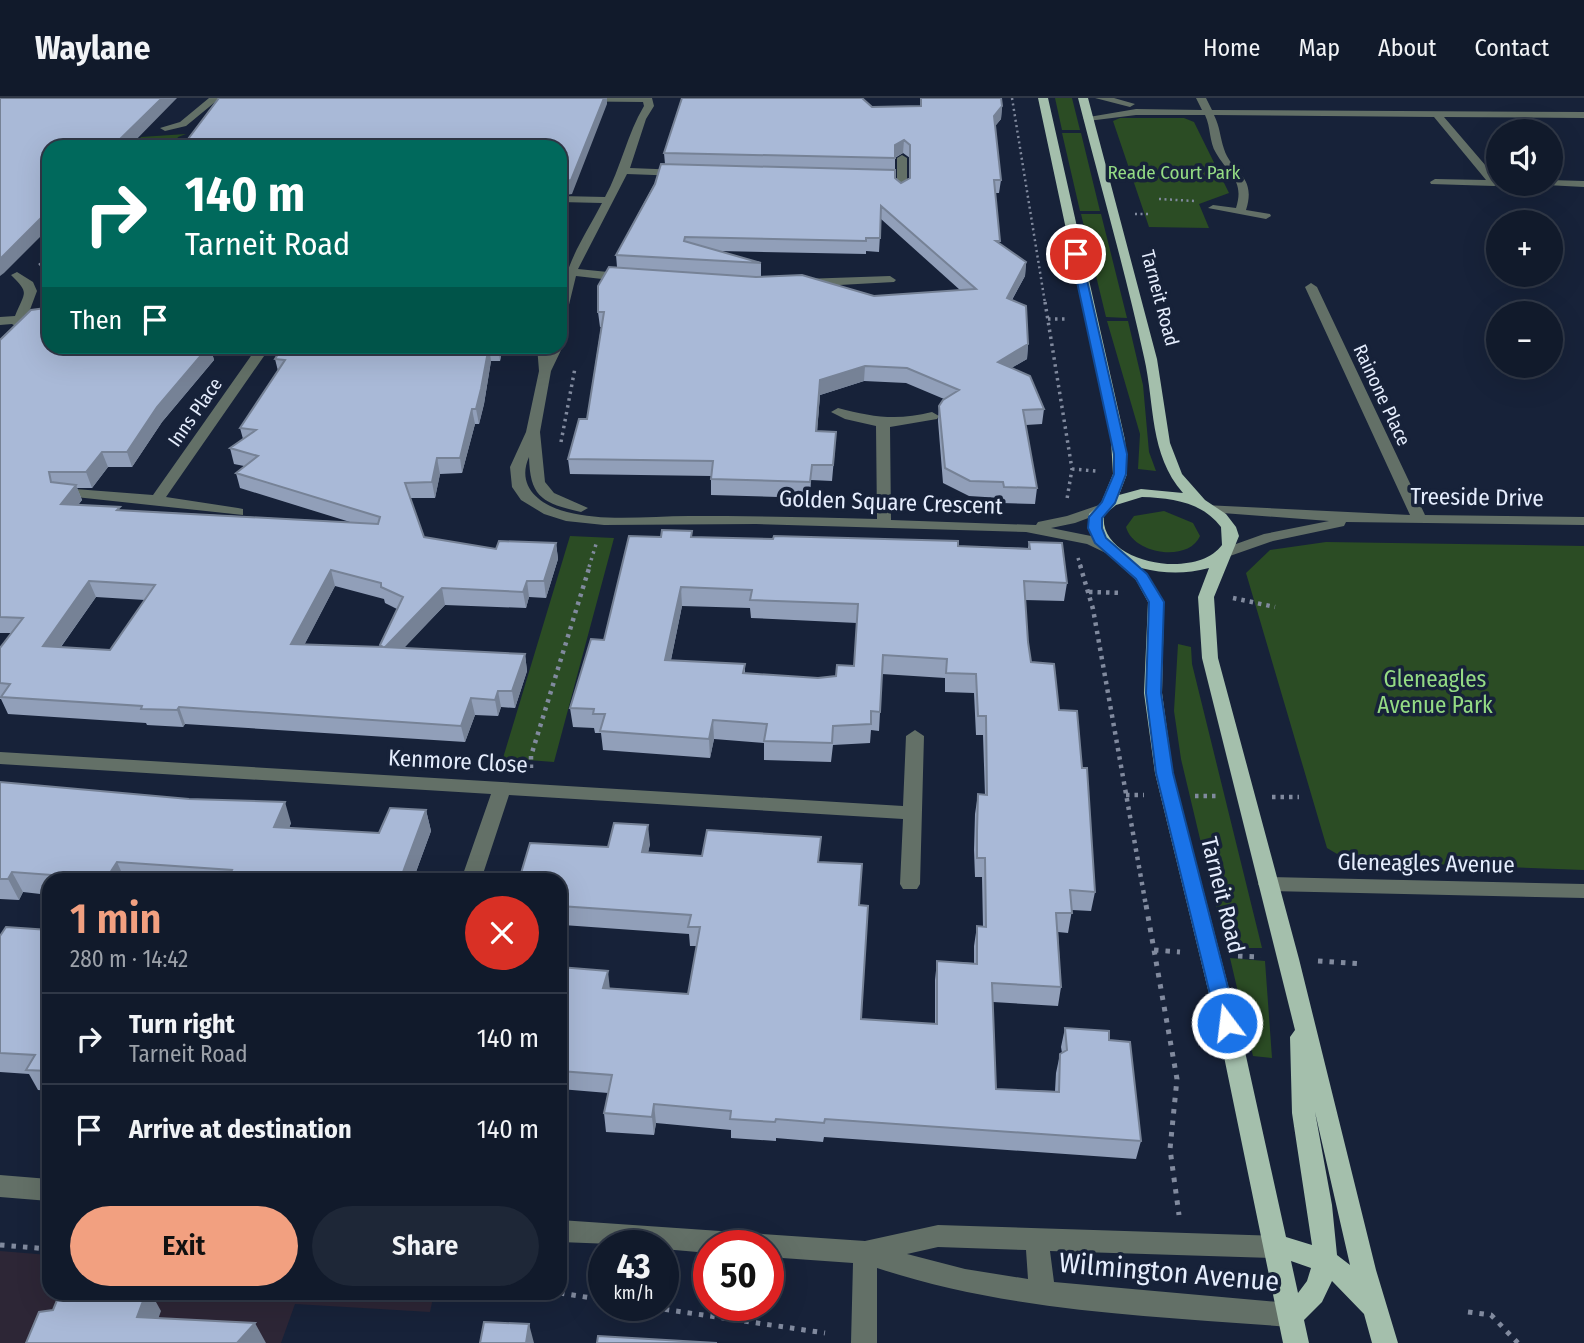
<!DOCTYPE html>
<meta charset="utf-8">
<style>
body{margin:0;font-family:"Fira Sans Condensed",sans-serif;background:#1e2737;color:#f1f3f6;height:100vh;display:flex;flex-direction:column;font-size:26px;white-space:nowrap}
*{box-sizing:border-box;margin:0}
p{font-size:23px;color:#9ca1a9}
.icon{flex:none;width:38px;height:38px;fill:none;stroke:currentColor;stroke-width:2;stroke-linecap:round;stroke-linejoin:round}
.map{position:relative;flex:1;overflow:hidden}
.details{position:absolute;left:42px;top:775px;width:525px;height:427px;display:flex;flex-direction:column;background:#111a2b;border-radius:21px;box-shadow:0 7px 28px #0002,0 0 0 2px #303847}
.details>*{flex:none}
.top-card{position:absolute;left:42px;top:42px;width:525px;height:214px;border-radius:21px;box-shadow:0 7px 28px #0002,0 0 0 2px #303847;background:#00695c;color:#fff;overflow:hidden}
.controls{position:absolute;left:1486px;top:21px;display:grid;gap:14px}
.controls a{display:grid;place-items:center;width:77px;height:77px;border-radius:50%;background:#111a2b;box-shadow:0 7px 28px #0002,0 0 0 2px #303847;font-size:35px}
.speed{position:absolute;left:588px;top:1132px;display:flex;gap:14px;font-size:35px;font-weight:700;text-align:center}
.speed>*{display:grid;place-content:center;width:91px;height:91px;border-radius:50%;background:#111a2b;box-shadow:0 7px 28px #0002,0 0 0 2px #303847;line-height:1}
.speed small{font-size:18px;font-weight:400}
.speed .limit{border:10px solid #d22;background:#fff;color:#111}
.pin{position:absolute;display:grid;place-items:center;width:60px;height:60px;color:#fff;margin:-30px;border:4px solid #fff;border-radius:50%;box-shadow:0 2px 7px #0007}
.me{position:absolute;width:77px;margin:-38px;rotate:345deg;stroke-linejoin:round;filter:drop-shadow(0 0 5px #0008)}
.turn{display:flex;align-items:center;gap:24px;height:147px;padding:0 28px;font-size:32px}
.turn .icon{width:91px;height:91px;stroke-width:2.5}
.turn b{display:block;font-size:49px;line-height:60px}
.then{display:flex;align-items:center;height:66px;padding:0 28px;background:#0003;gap:14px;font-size:26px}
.round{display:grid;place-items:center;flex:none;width:74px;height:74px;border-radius:37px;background:#1e2737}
.summary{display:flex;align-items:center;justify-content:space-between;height:119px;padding:0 28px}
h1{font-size:42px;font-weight:600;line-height:52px;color:#f2a080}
.button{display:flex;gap:14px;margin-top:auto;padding:14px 28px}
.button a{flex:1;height:80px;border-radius:42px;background:#f2a080;color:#111;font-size:28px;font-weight:600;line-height:80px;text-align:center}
.button a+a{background:#1e2737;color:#f1f3f6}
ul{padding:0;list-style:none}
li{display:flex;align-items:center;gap:21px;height:91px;padding:0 28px;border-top:2px solid #303847}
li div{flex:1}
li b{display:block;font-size:26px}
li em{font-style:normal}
header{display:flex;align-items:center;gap:42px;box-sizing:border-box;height:98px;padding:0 35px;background:#111a2b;border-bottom:2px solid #303847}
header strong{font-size:33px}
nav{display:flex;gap:38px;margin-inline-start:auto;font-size:24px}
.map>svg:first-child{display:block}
</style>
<header>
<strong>Waylane</strong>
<nav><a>Home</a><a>Map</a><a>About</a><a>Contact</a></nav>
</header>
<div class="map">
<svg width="1584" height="1245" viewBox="0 0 1584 1245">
<rect width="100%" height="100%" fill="#172239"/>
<path fill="#2d2636" d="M0 1153 49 1157V1195H434L430 1214 295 1206 281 1245H0Z"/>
<path fill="#2b4c24" d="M1055 0H1072L1080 32H1062Z
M1120 20H1184L1194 24 1229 95 1199 106 1209 130 1149 129 1113 23Z
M1062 35H1081L1100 113H1080Z
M186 36 178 39 173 49H133L141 39Z
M1081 116H1101L1127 220 1106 219Z
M1107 223H1128L1143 287 1149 354 1156 373 1138 371 1140 336Z
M1164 413 1193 425 1200 438C1188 465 1133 456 1126 429L1134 418Z
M570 438 614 440 554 664 503 660Z
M1326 444 1584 448V772L1349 763 1327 750 1246 475 1270 452Z
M1178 546 1191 549 1192 566 1262 850H1226L1181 661 1174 613Z
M1230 860 1265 863 1272 960 1253 958Z"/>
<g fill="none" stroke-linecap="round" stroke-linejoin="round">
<path stroke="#818a9e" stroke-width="2.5" stroke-dasharray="2 3.5" stroke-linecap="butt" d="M1012 0 1045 205
M1159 101 1195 103
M1135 116H1148
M39 167 49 158"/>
<path stroke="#818a9e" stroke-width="3.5" stroke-dasharray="2.5 4.5" stroke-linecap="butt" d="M1045 204 1072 371 1067 401
M1048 221H1066
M561 344 575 270
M1072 371 1096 373
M1078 460 1081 469
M589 469 597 443"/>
<path stroke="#818a9e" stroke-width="4.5" stroke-dasharray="3.5 5" stroke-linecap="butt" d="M1080 467 1093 511 1146 808
M1089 494 1123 495
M1233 500 1275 509
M531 670V658L590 467
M1126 697H1144
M1195 698H1218
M1272 699H1299"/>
<path stroke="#818a9e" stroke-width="5" stroke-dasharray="4.5 7" stroke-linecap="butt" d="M1146 807 1177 981 1170 1051 1179 1117
M1154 852 1180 854
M1238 858 1261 859
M1318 863 1363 866
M0 1147 49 1151
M560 1195 604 1202
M642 1208 825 1235
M1468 1214 1491 1217 1518 1245"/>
<path fill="#637067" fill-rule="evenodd" d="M209 0H220L186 28 165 33 160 30 180 24Z
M536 0H652L654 8 646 21 630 70 681 72 686 75 681 78 627 76 578 171 628 176 634 180 628 184 576 178 566 219 560 223C560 171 579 149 602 105L560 104V98L605 99C621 70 627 36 644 8L643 4 541 3Z
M1095 0H1114L1135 6 1130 9Z
M1196 0H1206L1212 12 1584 14V20L1444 19 1498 82V86H1503L1494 88 1431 86 1430 84 1435 81 1486 82 1434 19 1214 17C1220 29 1220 39 1224 51 1232 76 1257 77 1246 112L1270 116 1271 118 1266 121 1208 110 1213 107 1236 110C1245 82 1228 76 1216 55 1209 44 1211 29 1205 17H1136L1088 23 1083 20 1136 11 1202 12Z
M902 57 907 60V93L902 96 897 93V60Z
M1550 82 1584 83V89L1546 87 1550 86Z
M17 174 33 184 37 193 28 217 49 215V223L25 225 18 230 12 226 0 227V219L15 218C25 193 30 196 11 177Z
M890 178 896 182 894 184 803 189 797 185 803 181Z
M1311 185 1317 189 1425 417 1584 419V427L1346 424 1344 428 1273 443 1227 459 1222 457 1219 454 1222 451 1264 436 1329 423 1209 414 1202 410 1204 407 1410 417 1305 189Z
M560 245 563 248 551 273 540 334 545 384 554 395 588 410 581 414C543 405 530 400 529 359 516 388 539 407 567 414 605 424 650 418 689 418 752 418 814 419 877 421L876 328 845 321 831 314 838 310C872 319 897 323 932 314L939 318 937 321 890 329 891 422 1036 427 1038 424 1067 418 1102 406 1109 410 1107 413 1075 425 1051 430 1096 439 1118 452 1110 457 1087 446 1026 434 756 426 604 427 566 423 544 416 521 402 512 389 510 369 526 334 539 273 537 248H560Z
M258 248H271L166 399 238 410 243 411V417L57 397V391L62 390 153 397Z
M915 632 924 638 920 786 917 791H903L900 786 903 721 509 697 481 782H461L491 696 0 666V654L903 708 906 638Z
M1268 779 1584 786V800L1268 793 1261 791 1258 786 1261 781Z
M0 1077 49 1081V1103L0 1099Z
M560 1122 865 1143 938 1127 1276 1138 1285 1141 1288 1149 1285 1157 1276 1160 1050 1153 1054 1184 1290 1205 1299 1208 1303 1217 1299 1226 1290 1229C1151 1218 1010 1214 877 1170V1245H851L853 1165 768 1159V1148H709V1155L663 1151V1148L560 1144ZM938 1149 1026 1152 1028 1181 965 1171 907 1156Z"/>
<path fill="#a4bfac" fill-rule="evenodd" d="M1038 0H1048L1125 342 1127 376 1119 397 1141 391 1183 395C1149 356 1155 307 1144 259 1125 172 1100 86 1078 0H1088L1157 261 1170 345 1182 376 1205 402 1226 416 1236 429 1239 438 1214 499 1218 560 1299 861 1376 1172 1398 1245H1372L1364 1216 1332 1183 1322 1204 1304 1222 1309 1245H1283L1222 949 1155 675 1144 595 1148 504 1136 482 1098 447 1088 429 1089 416 1101 405 1113 376 1111 342ZM1142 399C1172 400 1202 404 1221 429L1222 447C1196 483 1098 465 1104 417L1116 407ZM1141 470C1166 476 1185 476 1209 470L1198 499 1202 560 1295 932 1290 939 1292 1015 1312 1147 1286 1139 1244 949 1173 675 1162 595 1164 504ZM1315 1014 1350 1167 1337 1157 1332 1107ZM1291 1163 1311 1170 1307 1183 1298 1195Z"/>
</g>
<path fill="#919fb9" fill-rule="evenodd" d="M920 0H1001L1002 8 1001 21 995 28 1001 82 999 95H995L999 145 1026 164 1025 178 1012 202 1028 246 1027 261 1011 270 1044 311 1042 326 1026 327 1037 390 1035 406 1002 405 1001 400 969 398 943 385 938 323 939 308 944 301 906 285 864 283 820 297 817 333 835 349 832 383 811 382 810 400 711 397V378L570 376 568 361 587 321 601 229H600L598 214 617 169 616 157 665 66 664 55 872 9 920 8ZM903 55 910 60V80L901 85 895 80V60ZM881 121 960 192 874 198 761 178V165L719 153 866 156V153L879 154Z
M0 242 49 248H210L214 262 162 324 132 369H108L92 390H77L82 402 78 407 121 412 350 424 240 390 236 375 244 368 234 366 230 350 243 341 240 330 278 273 275 261 283 248H503L500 263H491L484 306 479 326H475L462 375 440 376 435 400H410L424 439 496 451 556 445 558 461 546 500 529 499 526 510 445 507 403 550 525 556 527 573 515 610 501 609 498 618 475 617 465 644 185 626 183 629 147 627 146 625 8 616 1 601H0V550L11 535H0ZM335 488 384 501 385 505 397 511 380 547V549L304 547ZM96 499 145 502 110 552 61 549Z
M692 439 1028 450 1029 444 1067 485 1064 503 1025 502 1028 544 1031 564 1059 612 1095 794 1091 813 1072 812 1068 835 1058 834 1061 889 1058 908 993 904 996 991 1055 993 1056 975 1060 956 1062 955 1061 949 1065 930 1109 942 1141 1043 1136 1061 824 1039 823 1044 776 1040V1043L731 1040V1032L656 1025 654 1037 606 1034 604 1015 608 995 560 991V869L610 890 688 896 697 848H690L689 836 563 827 560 839V782L608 749 650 746 648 754 702 758 820 764 860 807 861 921 935 926V882L937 863 974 865V848L977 828 983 829 982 779H975L974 752 975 716 978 696 985 697 983 637H976L974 595 945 594V580L882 576 879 633 871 632 870 645 833 647 831 664 764 662V645L714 641 710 660 603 652 601 635H595L594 630 573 629 570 610 604 542ZM682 508 750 510 751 520 857 525 854 568 836 578 818 580 745 575V566L671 562Z
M0 684 291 725 289 730 379 735 426 712 431 733 413 782H49V797L23 794 19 802 0 801Z
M49 832V993L38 992 29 976 0 974V838Z"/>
<path fill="#768296" d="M162 0H177L129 49H112Z
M604 0H607V6L572 96 566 97 567 107 560 118V84Z
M1002 8 1001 21 993 31 994 18Z
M904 42 903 55 894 60 895 47Z
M49 112V130L4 175 0 178V161Z
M1026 164 1025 178 1005 214 1007 200Z
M1028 246 1027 261 996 279 998 264Z
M209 248H210L214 262 162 324 132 369 127 354 157 309Z
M489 248 491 263 484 306 479 326 476 311Z
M498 248H503L500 263Z
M865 268 864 283 820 297 816 348 820 282Z
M472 311 475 326 462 375 460 360Z
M102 354 108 369 92 390 86 374Z
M437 360 440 376 435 400 432 384Z
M76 387 82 402 67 421 61 406Z
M556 445 558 461 546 500 544 483Z
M331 472 335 488 296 563 291 546Z
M89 483 96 499 50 564 43 548Z
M527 483 529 499 526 510 523 494Z
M681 489 682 508 667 581 665 562Z
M442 490 445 507 389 566 385 549Z
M525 556 527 573 515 610 512 593Z
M498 593 501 609 498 618 495 602Z
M471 600 475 617 465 644 461 628Z
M179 609 185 626 183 629 177 612Z
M713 622 714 641 710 660 709 641Z
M285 704 291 725 281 750 274 729Z
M426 712 431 733 413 782H400Z
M648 727 650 746 644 773 642 754Z
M117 764 125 782H107L106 781Z
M12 774 23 794 19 802 8 781Z
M560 807 563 827 560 839Z
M608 873 610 892 603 890Z
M654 1006 656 1025 654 1037 652 1019Z
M146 1195H151L161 1213 151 1241 137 1219Z
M255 1225 266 1245H237Z
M529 1226 534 1245H526Z"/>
<path fill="#a9b9d7" stroke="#768296" stroke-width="2" fill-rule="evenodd" d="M0 0H162L112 49H49V112L0 161Z
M219 0H604L571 82 560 84V49H182Z
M682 0H862L872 9 921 8V0H1001L1002 8 994 18 1001 82H994L1000 143H996L1026 164 1007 200 1026 208 1028 246 998 264 1030 278 1044 311 1023 312 1037 390 1004 389 1003 384 970 383 945 370 939 308 943 302 959 292 907 270 865 268 820 282 816 333 836 334 833 367H812L810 384 711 381 713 363 568 361 579 321H587L604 214H598V188L609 169 756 179 802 177 874 198 976 191 881 108 880 140H866V143L685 139 684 143 761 165 616 157 655 86 661 66 895 72V80L901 85 910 80V47L904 42 895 47V60L664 55Z
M560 93 566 94 560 102Z
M49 194V248H209L157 309 127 354H102L86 374H49L51 384 76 387 61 406 120 409 117 412 378 426 380 419 236 375 258 358 230 350 256 332 240 330 285 262 275 261 283 248H489L481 291 476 311H472L460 360H437L432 384 405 385 424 439 496 451 499 443 556 445 544 483H527L523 494 442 490 385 549 525 556 512 593H498L495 602 471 600 461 628 179 609 177 612 141 611 142 608 1 599 10 586 0 585V550L23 520 0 519V242L31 212 46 210 45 199ZM331 472 381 485V489L403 499 380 547 383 549 291 546ZM89 483 155 487 110 552 43 548Z
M662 432 692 433 691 439 773 441 774 438 958 443V448L1030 451 1029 444 1062 445 1067 485 1024 483 1028 544 1031 564 1054 566 1059 612 1077 613 1082 670H1087L1095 794 1070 792 1072 815H1056L1061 889 992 885 996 991 1059 994 1060 956 1067 952 1065 930 1109 933V942L1130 944 1141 1043 825 1021 824 1025 776 1021 775 1024 730 1021 731 1013 654 1006 652 1019 604 1015 612 977 560 973V869L608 873 603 890 688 896 700 829H688L691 817 560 808V782H519L530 745 608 749 614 725 648 727 642 754 702 758 707 732 821 739 818 764 862 766 859 807 868 808 861 921 937 926V863L977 866V828L986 829 985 760H977V733L978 696 987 697 986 618H978L976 576 946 575 947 561 883 557 880 614 871 613V626L833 628 832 645 764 643 767 626 713 622 709 641 600 633 605 616H593L594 611 570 610 591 541 604 542 629 438 661 439ZM681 489 752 492 750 502 858 506 854 568 837 567 836 578 818 580 743 575 745 566 665 562Z
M0 684 189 701 285 704 274 729 379 735 390 710 426 712 400 782H227L232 772 117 764 106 781 12 774 8 781H0Z
M6 829 49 832V973L26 972 35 957 0 955V838Z
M60 1195H146L137 1219 255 1225 237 1245H26L39 1214 53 1212Z
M484 1224 529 1226 526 1245H480Z
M598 1238 717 1245H597Z"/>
<path fill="#1a73e8" stroke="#114b97" stroke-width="2" d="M1076 153 1081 156 1127 356 1126 376 1115 405 1102 420V430L1106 440 1147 476 1164 504 1161 595 1173 675 1237 925 1234 931H1220L1217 925 1156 675 1146 595 1149 504 1136 481 1095 445 1088 430 1089 419 1102 404 1114 376V356L1071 156Z"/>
<g text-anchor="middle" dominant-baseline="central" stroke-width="7" stroke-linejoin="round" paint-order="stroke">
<g font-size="19" fill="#94db84" stroke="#172239">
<text x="1174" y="74">Reade Court Park</text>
</g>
<g font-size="19" fill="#e5edfd" stroke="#172239">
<text transform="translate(1160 200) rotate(75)">Tarneit Road</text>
<text transform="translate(1382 297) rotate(65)">Rainone Place</text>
<text transform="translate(195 314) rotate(-55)">Inns Place</text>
</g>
<g font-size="23" fill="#e5edfd" stroke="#172239">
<text transform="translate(1477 399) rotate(1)">Treeside Drive</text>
<text transform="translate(891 404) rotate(2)">Golden Square Crescent</text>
<text transform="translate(458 663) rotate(3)">Kenmore Close</text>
<text transform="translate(1426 765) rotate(1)">Gleneagles Avenue</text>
<text transform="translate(1223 797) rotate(76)">Tarneit Road</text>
</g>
<g font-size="23" fill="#94db84" stroke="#172239">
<text x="1435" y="581">Gleneagles<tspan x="1435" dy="26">Avenue Park</tspan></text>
</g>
<g font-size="28" fill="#e5edfd" stroke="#172239">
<text transform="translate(1169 1174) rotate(5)">Wilmington Avenue</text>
</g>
</g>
</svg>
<div class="controls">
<a><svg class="icon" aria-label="sound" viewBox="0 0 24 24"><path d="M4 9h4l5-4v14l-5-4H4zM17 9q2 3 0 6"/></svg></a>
<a>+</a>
<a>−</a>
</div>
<div class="speed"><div>43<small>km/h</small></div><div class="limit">50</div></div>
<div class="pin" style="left:1076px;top:156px;background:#d93025"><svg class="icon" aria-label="arrive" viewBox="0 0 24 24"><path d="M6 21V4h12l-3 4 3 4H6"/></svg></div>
<svg class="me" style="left:1227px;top:925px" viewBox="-20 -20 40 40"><circle r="17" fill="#1a73e8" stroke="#fff" stroke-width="3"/><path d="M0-11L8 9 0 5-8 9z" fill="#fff"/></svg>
<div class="top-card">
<div class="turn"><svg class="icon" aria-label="right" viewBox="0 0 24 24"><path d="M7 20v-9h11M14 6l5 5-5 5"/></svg><div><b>140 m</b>Tarneit Road</div></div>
<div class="then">Then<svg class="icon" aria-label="arrive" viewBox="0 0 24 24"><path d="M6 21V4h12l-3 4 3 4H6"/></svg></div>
</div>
<section class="details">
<div class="summary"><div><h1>1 min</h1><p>280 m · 14:42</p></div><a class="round" style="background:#d93025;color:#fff"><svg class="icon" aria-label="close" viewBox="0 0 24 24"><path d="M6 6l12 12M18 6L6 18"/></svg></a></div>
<ul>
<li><svg class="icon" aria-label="right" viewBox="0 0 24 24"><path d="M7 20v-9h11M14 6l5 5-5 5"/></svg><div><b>Turn right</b><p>Tarneit Road</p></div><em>140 m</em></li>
<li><svg class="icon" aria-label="arrive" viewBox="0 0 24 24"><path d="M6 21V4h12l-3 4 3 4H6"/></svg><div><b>Arrive at destination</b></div><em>140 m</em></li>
</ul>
<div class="button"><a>Exit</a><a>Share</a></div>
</section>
</div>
